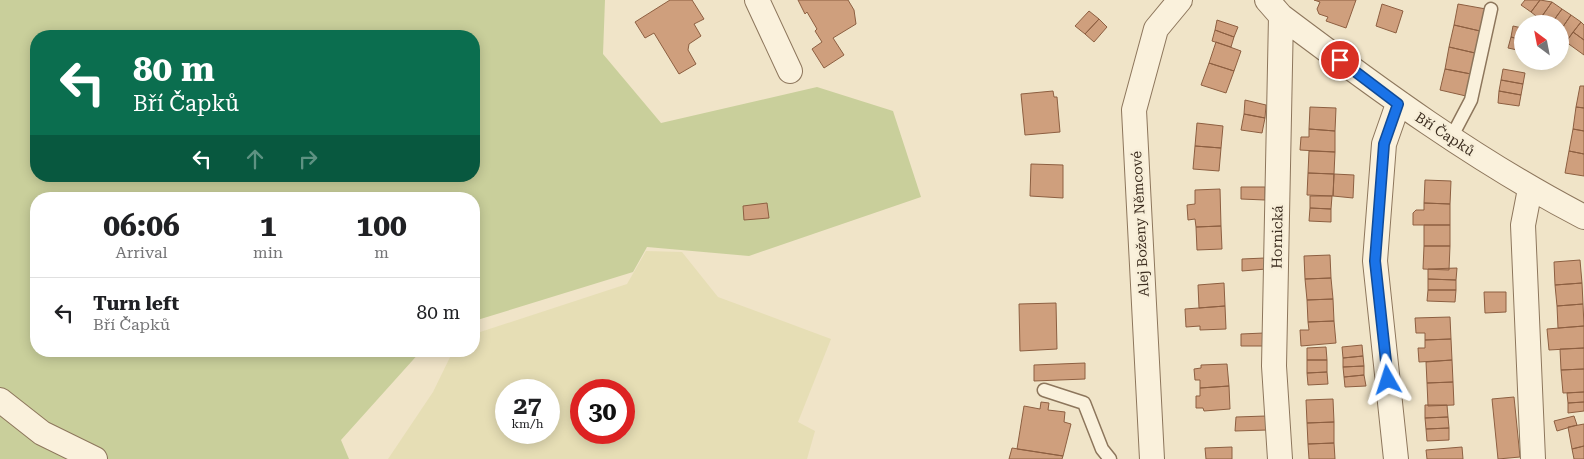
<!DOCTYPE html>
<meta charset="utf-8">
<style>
body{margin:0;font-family:"Roboto Serif",serif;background:#f2f2f2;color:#202124;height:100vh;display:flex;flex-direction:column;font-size:19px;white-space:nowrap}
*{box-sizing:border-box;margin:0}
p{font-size:16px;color:#757577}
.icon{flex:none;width:28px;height:28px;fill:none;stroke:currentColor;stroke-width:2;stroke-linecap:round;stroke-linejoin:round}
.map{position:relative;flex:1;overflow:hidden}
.sheet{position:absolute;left:30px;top:192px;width:450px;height:165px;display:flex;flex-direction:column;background:#fff;border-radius:20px;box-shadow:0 2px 12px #0003}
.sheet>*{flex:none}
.top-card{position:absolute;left:30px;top:30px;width:450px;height:152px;border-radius:20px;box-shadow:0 2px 12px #0003;background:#0b6e4f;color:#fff;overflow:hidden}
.needle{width:32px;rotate:328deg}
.fabs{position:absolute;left:1514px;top:15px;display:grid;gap:10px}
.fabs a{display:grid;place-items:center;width:55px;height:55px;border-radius:50%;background:#fff;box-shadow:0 2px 12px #0003;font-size:25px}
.speed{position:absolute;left:495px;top:379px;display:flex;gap:10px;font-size:25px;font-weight:700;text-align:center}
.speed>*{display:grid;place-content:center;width:65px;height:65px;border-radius:50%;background:#fff;box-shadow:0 2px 12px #0003;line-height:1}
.speed small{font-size:12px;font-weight:400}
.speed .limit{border:8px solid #d22;background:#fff;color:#111}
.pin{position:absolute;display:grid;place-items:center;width:42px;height:42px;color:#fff;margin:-21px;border:2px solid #fff;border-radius:50%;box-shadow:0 1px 5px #0007}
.me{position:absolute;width:55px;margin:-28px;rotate:354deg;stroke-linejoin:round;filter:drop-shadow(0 0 4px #0008)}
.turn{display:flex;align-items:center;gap:18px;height:105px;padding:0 20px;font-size:22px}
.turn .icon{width:65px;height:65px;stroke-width:2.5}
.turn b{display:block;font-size:35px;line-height:42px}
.lanes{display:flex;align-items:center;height:48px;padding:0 20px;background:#0003;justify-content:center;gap:25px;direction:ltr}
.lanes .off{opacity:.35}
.eta{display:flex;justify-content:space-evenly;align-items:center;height:85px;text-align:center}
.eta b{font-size:30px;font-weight:700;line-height:35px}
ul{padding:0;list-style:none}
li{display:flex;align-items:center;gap:15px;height:70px;padding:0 20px;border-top:1px solid #e0e0e0}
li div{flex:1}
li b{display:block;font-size:19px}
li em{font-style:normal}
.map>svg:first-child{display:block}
</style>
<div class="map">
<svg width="1584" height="459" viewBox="0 0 1584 459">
<rect width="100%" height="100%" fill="#f0e4c8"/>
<path fill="#e6deb5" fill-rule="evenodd" d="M646 251 682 252 718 297 831 339 798 422 815 431 807 459H388L433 392 453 351H474V334L627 284ZM506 390H549V432H506ZM581 390H624V432H581Z"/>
<path fill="#c9cf9b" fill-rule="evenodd" d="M0 0H605L603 54 661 123 817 87 893 111 921 197 749 256 647 247 633 272 474 321V199H36V351H421L341 440 349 459H0ZM36 36H474V176H36Z"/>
<path fill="#cf9f7d" stroke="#8d5f41" d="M670 0H692L704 19 694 24 701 36 689 44 688 50 696 64 679 74 654 33 645 38 635 22Z
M798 0H848L854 10 856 24 833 38 844 55 824 68 812 49 822 42 815 31 817 29 807 12 805 14Z
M1314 0H1356L1346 28 1326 21 1328 17 1319 14 1317 9 1320 2Z
M1525 0H1540L1531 12 1521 5Z
M1540 0 1552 2 1540 19 1531 12Z
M1552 2 1562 9 1551 24H1547L1540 19Z
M1382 4 1403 11 1396 33 1376 26Z
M1458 4 1486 9 1480 31 1454 25Z
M1562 9 1571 15 1560 31V24H1551Z
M1089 11 1099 19 1085 34 1075 26Z
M1571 15 1581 22 1568 39 1560 31Z
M1099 19 1107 27 1094 42 1085 34Z
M1217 20 1238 27 1234 37 1215 30Z
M1581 22 1584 25V40L1573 32Z
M1454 25 1480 31 1475 53 1449 47Z
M1513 26 1522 28V40L1511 37Z
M1215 30 1234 37 1231 47 1212 41Z
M1573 32 1584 40V55L1566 42Z
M1511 37 1522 40V51L1508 48Z
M1216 42 1241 51 1234 71 1209 63Z
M1449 47 1475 53 1471 74 1445 69Z
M1209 63 1234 71 1226 93 1201 85Z
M1445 69 1471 74 1466 96 1440 90Z
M1503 69 1525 73 1523 84 1501 80Z
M1501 80 1523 84 1521 95 1499 91Z
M1580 86H1584V108L1576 107Z
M1053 91 1054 97H1057L1060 132 1025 135 1021 94Z
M1499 91 1521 95 1519 106 1498 103Z
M1245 100 1266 105 1265 118 1244 114Z
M1310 107 1336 108 1335 131 1309 129Z
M1576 107 1584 108V131L1573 129Z
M1244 114 1265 118 1262 133 1241 130Z
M1197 123 1223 126 1221 148 1195 146Z
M1309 129 1335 131V152L1300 150 1301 137H1309Z
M1573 129 1584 131V154L1569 151Z
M1195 146 1221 148 1219 171 1193 169Z
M1309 151 1335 152 1334 174 1308 173Z
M1569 151 1584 154V176L1565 173Z
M1031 164 1063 165V198L1030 196Z
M1308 173 1334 174 1333 196 1307 195Z
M1334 174 1354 175 1353 198 1333 196Z
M1425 180 1451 181 1450 204 1424 203Z
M1241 187H1265V200L1241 199Z
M1220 189 1221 226 1196 227 1195 219 1188 220 1187 205 1195 204V190Z
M1310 196H1332L1331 209 1310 208Z
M767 203 769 218 744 220 743 206Z
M1424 203 1450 204V225H1413V213L1416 210H1424Z
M1310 208 1331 209V222L1309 221Z
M1424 225H1450V246H1424Z
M1221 226 1222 249 1197 250 1196 227Z
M1424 246H1450L1449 270 1423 269Z
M1330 255 1331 278 1305 279 1304 256Z
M1265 258 1266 269 1242 271V259Z
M1580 260 1582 283 1555 285 1554 262Z
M1457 268 1456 280 1428 279V269Z
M1331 278 1333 299 1307 300 1305 279Z
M1428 279 1456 280V290H1428Z
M1224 283 1225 306 1199 308 1198 285Z
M1582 283 1583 304 1557 306 1555 285Z
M1428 290H1456L1455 302 1427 301Z
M1484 292H1506V312L1485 313Z
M1333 299 1334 321 1308 322 1307 300Z
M1056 303 1057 349 1020 351 1019 304Z
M1583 304 1584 326 1558 328 1557 306Z
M1225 306 1226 329 1200 330V326L1186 327 1185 309Z
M1450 317 1451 339 1425 340V333H1416L1415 318Z
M1334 321 1336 343 1301 346 1300 330H1309L1308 322Z
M1584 326V348L1549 350 1547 329Z
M1264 333V346H1241V334Z
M1451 339 1452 360 1419 362 1418 348H1425V340Z
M1362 345 1363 356 1343 358 1342 347Z
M1326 347 1327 360H1307V348Z
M1584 348V369L1561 370 1560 349Z
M1363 356 1364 366 1343 367V358Z
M1307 360H1327V372L1307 373Z
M1452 360 1453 382 1427 383 1426 362Z
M1085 363V379L1034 381V365Z
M1227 364 1229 386 1200 388V380H1195L1194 369 1201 368V365Z
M1364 366V375L1344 377 1343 367Z
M1584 369V392L1563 393 1561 370Z
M1327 372 1328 384 1308 385 1307 373Z
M1364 375 1366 386 1345 387 1344 377Z
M1453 382 1454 405 1428 406 1427 383Z
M1229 386 1230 409 1204 411 1203 408H1196V396H1200V388Z
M1584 392V402L1568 403 1567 393Z
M1514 397 1520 457 1498 459 1492 399Z
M1333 399 1334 422 1307 423 1306 400Z
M1041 402 1049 403 1048 410 1065 412 1064 422 1071 424 1063 456 1017 449 1024 406 1040 409Z
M1584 402V411L1568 413V403Z
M1425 405H1447L1448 417 1425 418Z
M1266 416 1267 430 1235 431 1236 417Z
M1574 416 1577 425 1557 431 1554 421Z
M1448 417 1449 428 1426 429 1425 418Z
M1334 422V443L1308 444 1307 423Z
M1584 424V446L1572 449 1568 427Z
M1449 428V440L1427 441 1426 429Z
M1334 443 1335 459H1309L1308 444Z
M1584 446V459H1574L1572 449Z
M1232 447V459H1206L1205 448Z
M1462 447 1463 459H1427L1426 450Z
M1012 448 1063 456 1062 459H1009Z"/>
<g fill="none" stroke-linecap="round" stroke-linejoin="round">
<defs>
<path id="lane" d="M1451 138 1471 100 1491 9
M1044 390 1084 403 1102 449 1110 459"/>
<path id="street" d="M757 0 790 71
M1267 0 1281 16C1378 89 1476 161 1584 217
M1530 189 1523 225 1533 459
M0 400 42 433 95 459
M1152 459 1134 110 1156 29 1180 0
M1280 459 1274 366 1281 16
M1396 459 1375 261 1384 144 1398 104"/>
</defs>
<use href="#lane" stroke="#8d765c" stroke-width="15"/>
<use href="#street" stroke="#8d765c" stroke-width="26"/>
<use href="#lane" stroke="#faf1dc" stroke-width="12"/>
<use href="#street" stroke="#faf1dc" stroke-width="24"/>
</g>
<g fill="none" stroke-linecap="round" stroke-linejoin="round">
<defs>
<path id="route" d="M1340 60 1398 104 1384 144 1375 261 1388 380"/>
</defs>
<use href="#route" stroke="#114b97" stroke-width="12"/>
<use href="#route" stroke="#1a73e8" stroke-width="9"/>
</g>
<g text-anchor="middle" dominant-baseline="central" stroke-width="5" stroke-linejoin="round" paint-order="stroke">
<g font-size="14" fill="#3d2e20" stroke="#f7eed8">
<text transform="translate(1445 134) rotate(33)">Bří Čapků</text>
<text transform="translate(1140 224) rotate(-93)">Alej Boženy Němcové</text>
<text transform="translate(1277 237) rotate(-89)">Hornická</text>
</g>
</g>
</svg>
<div class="fabs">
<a><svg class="needle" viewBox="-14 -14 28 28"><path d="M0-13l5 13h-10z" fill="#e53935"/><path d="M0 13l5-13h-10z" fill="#757577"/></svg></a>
</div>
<div class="speed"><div>27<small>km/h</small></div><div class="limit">30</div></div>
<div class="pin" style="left:1340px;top:60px;background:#d93025"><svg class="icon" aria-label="arrive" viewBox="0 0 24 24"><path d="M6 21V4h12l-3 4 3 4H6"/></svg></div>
<svg class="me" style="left:1388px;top:380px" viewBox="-20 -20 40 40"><path d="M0-17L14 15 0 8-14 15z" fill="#1a73e8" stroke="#fff" stroke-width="4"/></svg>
<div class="top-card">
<div class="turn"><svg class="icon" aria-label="left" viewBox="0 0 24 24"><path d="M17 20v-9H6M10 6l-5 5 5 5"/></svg><div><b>80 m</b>Bří Čapků</div></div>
<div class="lanes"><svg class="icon" aria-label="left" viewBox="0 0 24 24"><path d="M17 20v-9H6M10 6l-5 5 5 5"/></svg><svg class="icon off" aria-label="ahead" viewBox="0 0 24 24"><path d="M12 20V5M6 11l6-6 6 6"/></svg><svg class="icon off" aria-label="right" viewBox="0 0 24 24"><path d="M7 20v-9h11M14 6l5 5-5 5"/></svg></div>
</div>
<section class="sheet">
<div class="eta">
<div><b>06:06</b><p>Arrival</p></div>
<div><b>1</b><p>min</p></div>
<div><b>100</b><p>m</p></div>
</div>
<ul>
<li><svg class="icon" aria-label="left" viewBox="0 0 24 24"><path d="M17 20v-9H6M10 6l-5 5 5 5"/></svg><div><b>Turn left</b><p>Bří Čapků</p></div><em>80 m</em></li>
</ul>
</section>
</div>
